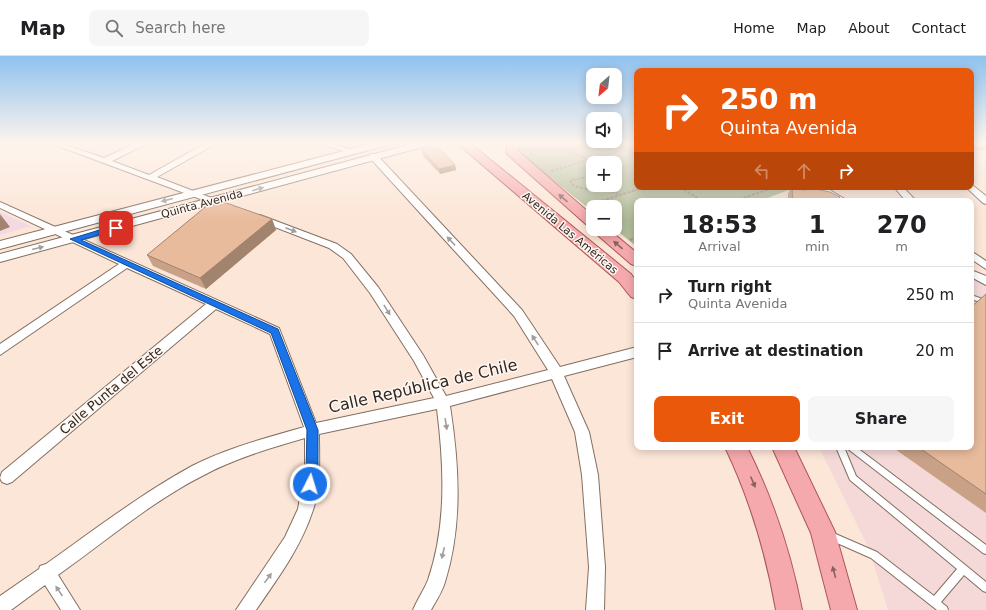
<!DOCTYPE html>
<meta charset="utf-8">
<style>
body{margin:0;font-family:"DejaVu Sans",sans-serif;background:#f6f6f6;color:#202124;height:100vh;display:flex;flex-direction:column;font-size:15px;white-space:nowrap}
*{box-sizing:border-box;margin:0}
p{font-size:13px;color:#757577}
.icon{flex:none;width:22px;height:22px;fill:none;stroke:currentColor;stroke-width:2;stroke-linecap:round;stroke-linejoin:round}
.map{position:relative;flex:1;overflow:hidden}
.sheet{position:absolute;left:634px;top:142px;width:340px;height:252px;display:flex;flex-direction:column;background:#fff;border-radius:8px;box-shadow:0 2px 10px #0003}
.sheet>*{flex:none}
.hud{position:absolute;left:634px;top:12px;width:340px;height:122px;border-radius:8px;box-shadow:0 2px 10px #0003;background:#ea580c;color:#fff;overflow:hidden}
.needle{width:26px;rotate:208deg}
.fabs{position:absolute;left:586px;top:12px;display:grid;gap:8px}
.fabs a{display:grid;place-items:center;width:36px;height:36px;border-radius:8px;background:#fff;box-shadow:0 2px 10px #0003;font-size:20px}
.pin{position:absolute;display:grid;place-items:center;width:34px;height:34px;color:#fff;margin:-17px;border-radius:8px;box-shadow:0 2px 6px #0006}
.me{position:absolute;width:44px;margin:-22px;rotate:5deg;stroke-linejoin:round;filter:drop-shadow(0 0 3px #0008)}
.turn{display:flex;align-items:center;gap:14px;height:84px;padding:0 20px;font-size:18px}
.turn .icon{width:52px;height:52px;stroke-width:2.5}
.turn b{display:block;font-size:28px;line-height:34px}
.lanes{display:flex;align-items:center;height:38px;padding:0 20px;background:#0003;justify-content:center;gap:20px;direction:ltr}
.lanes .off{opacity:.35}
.eta{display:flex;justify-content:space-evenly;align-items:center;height:68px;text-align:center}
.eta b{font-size:24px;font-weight:800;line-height:28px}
.action{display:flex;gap:8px;margin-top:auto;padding:8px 20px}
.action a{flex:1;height:46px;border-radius:8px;background:#ea580c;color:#fff;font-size:16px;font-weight:800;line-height:46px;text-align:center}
.action a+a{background:#f6f6f6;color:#202124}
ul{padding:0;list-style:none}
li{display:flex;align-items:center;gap:12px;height:56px;padding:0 20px;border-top:1px solid #e0e0e0}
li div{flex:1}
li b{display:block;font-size:15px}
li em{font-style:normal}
header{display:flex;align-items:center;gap:24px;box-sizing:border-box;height:56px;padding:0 20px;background:#fff;border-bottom:1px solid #e0e0e0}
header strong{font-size:19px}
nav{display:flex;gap:22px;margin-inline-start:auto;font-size:14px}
.search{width:280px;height:36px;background:#f6f6f6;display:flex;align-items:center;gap:10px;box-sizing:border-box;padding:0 14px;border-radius:8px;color:#757577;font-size:15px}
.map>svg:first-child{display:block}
</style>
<header>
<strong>Map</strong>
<div class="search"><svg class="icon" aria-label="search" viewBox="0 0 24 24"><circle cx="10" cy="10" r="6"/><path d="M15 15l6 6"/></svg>Search here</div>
<nav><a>Home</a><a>Map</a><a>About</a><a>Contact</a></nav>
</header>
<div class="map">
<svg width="986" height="554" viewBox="0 0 986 554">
<rect width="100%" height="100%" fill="#fce6d7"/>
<path fill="#f4d9d8" d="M975 224 986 231V554H888L869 493 819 391H971V225Z"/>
<path fill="#f3d9e1" d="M0 156 31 170 0 179Z"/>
<path fill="#b2bd9a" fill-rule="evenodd" d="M508 88H637V131H796L760 145H637V191L615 173V151H593V156ZM593 107H615V129H593Z"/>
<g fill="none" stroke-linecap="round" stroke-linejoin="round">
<defs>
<path id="service" d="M971 239 986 244V248L971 243Z
M836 391H844L856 420 986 526V536L983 535 964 519 941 546 947 551 948 554H937L871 502 828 483 827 480 828 477 831 476 877 496 934 540 957 513 850 424Z
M847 391H856L986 489V498L983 497 848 393Z"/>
<path id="minor" d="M53 88H63L104 102 134 88H143L142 90 112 105 149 119 204 88H213L212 90 157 121 227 148 225 150H219Z
M321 88H332L355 95 351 97Z
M370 98H376L522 254 560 311 637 291V301L564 320 589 376 598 419 605 511 604 554H586L589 511 582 419 575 376 552 323 450 350C459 408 463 468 445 526 442 536 436 545 431 554H413C417 544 424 534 428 524 447 469 444 409 437 353L319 378C319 403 321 431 313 454 301 491 278 522 256 554H236L285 481 298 453 305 415V382C271 392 236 402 204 419 152 445 106 485 58 519L80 554H61L45 529 11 554H0V540L39 513 40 510 46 508C94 474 141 438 192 410 227 392 266 382 304 371L270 278 216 253 12 426 7 428 2 426 0 422 2 416 206 248 127 212 0 299V288L119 208 0 152V146L279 272 316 367 434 342 414 305 370 237 343 202 329 192 254 163V159H260L337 188 351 198 378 231 423 299 446 340 548 314 514 260 370 102Z
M971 128 986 140V148L983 147 968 133 967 131H971Z
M814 131H825L848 145H836Z
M894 131H903L916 145H906Z
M971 195 986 205V213L971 203Z
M971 214 986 220V229L971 221Z"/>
<path id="tertiary" d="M370 88H385L384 90 0 193V185Z
M412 88H427L426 90 0 206V198Z"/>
<path id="primary" d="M458 88H471L631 218 637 226V243L631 241 619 226Z
M507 88H519L518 95 593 160V173H608L637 197V210L631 208 594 176 592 173 593 171 588 170 508 99 506 96Z
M971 88H986V93L971 92Z
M725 391H747C773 443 791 497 802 554H776C766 497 750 443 725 391Z
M772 391H794L835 476 857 554H831L811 477Z"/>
</defs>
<use href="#service" stroke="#836f62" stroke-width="2"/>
<use href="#minor" stroke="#836f62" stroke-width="2"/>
<use href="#tertiary" stroke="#836f62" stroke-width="2"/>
<use href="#primary" stroke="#ac5657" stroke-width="2"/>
<path stroke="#a7978c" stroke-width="2" stroke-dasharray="3 1.5" stroke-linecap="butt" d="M547 88 582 100 587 104
M617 88 625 93 637 90
M531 92V99
M594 102 602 107
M551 115 625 93 637 101
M593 120 571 124V128C587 137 605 131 621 139
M680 131 702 145
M735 145 775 131
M589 149 645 131
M630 184 637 181"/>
<use href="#service" fill="#fff" fill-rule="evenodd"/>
<use href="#minor" fill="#fff" fill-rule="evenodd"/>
<use href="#tertiary" fill="#fff" fill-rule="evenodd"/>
<use href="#primary" fill="#f5a9ac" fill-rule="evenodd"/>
</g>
<path fill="#c8a187" d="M422 94 455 109 456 114 440 118 423 100Z
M791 131H797L802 134 838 145H788V138Z
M272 163 276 174 206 233 153 210 147 199Z
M986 238V457L892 391H971Z"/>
<path fill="#a2836e" d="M455 109 456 114 440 118 439 113Z
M0 158 10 171 0 175Z
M272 163 276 174 206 233 200 222Z"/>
<path fill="#e8bb9d" stroke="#a2836e" d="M433 92 440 93 455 109 439 113 422 94Z
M792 131H797L802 134 816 133 830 136 840 141 836 145H793Z
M215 143 272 163 200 222 147 199Z
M986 238V438L918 391H971V251Z"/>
<defs><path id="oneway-solid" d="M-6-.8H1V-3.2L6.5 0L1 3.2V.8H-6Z"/></defs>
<g fill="#a29e9c">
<use href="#oneway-solid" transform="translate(258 133) rotate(-16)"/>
<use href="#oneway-solid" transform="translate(167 144) rotate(165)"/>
<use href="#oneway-solid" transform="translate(291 174) rotate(21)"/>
<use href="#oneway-solid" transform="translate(451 185) rotate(-133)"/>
<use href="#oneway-solid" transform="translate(38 192) rotate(-14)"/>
<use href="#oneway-solid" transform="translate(387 254) rotate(58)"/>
<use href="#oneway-solid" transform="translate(535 284) rotate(-123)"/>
<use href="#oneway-solid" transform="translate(446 368) rotate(81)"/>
<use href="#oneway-solid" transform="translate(443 497) rotate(103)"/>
<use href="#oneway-solid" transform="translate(268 522) rotate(-54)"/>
<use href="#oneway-solid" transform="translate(59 535) rotate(-124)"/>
</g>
<g fill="#896260">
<use href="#oneway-solid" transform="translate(563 142) rotate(-139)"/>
<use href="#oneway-solid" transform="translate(618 189) rotate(-140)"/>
<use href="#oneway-solid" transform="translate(753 426) rotate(67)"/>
<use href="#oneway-solid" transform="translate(834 516) rotate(-105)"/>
</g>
<linearGradient id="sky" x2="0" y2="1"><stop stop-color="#8fc2ef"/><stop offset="0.53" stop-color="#fef4ed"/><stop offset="1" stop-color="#fef4ed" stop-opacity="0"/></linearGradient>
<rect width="986" height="165" fill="url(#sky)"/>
<path fill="#1a73e8" stroke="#114b97" d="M116 169 119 170V173L81 184 278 273 318 374V415L314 431 310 433 306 431 304 428 306 415 307 374 271 277 70 183Z"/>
<g text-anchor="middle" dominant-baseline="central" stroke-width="3" stroke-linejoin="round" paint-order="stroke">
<g font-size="11" fill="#302722" stroke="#fff6f0">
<text transform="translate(202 148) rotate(-15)">Quinta Avenida</text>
<text transform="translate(570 177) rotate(40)">Avenida Las Américas</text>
</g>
<g font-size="13" fill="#302722" stroke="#fff6f0">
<text transform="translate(111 334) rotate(-40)">Calle Punta del Este</text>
</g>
<g font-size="16" fill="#302722" stroke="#fff6f0">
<text transform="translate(423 330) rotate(-13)">Calle República de Chile</text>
</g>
</g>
</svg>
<div class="fabs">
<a><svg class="needle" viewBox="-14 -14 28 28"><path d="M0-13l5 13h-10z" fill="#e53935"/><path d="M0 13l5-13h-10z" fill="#757577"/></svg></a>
<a><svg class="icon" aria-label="sound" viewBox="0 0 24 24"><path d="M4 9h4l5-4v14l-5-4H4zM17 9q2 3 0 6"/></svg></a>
<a>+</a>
<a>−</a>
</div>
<div class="pin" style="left:116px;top:172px;background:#d93025"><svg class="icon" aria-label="arrive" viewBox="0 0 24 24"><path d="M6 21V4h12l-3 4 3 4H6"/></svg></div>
<svg class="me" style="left:310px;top:428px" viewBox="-20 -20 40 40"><circle r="17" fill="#1a73e8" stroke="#fff" stroke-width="3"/><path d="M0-11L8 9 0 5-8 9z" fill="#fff"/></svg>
<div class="hud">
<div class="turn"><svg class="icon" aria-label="right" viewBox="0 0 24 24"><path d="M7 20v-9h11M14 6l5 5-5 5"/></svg><div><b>250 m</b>Quinta Avenida</div></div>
<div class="lanes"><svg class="icon off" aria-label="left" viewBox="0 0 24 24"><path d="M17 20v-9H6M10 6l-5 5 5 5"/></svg><svg class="icon off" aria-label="ahead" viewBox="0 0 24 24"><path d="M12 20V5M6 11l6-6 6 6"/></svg><svg class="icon" aria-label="right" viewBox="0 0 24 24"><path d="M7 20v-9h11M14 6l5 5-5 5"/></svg></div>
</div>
<section class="sheet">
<div class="eta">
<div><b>18:53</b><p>Arrival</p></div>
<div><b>1</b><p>min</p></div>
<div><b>270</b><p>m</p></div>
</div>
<ul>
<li><svg class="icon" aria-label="right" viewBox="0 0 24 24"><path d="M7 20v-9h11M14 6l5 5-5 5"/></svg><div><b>Turn right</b><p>Quinta Avenida</p></div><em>250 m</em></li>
<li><svg class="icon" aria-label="arrive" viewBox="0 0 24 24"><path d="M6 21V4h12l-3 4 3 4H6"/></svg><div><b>Arrive at destination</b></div><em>20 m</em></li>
</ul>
<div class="action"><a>Exit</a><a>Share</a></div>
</section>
</div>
